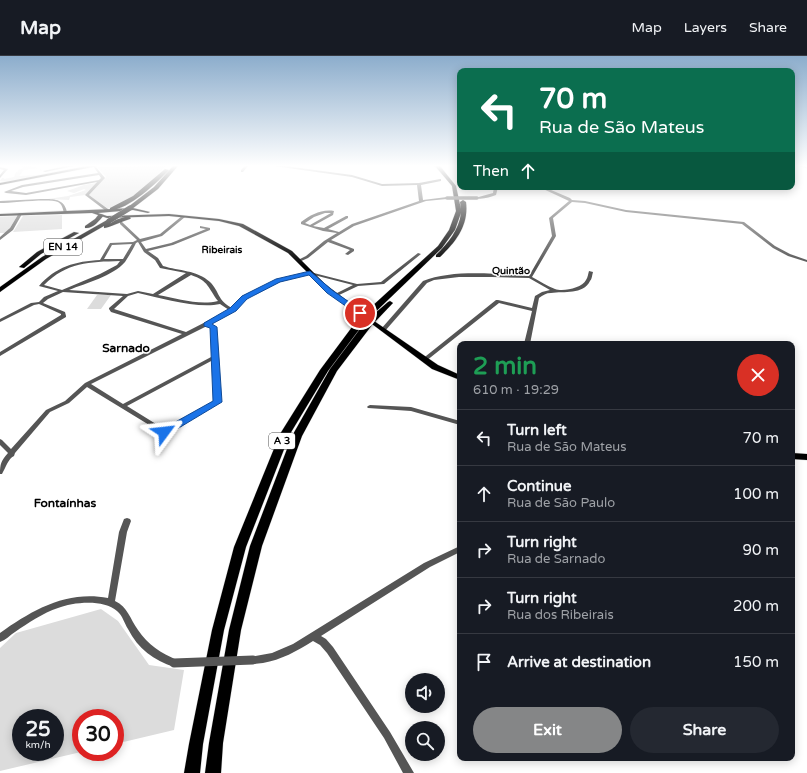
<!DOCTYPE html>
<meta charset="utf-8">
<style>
body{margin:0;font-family:"Varela Round",sans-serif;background:#242831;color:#f1f3f6;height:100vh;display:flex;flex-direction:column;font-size:15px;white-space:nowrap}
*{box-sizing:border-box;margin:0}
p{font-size:13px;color:#9ea1a6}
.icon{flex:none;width:22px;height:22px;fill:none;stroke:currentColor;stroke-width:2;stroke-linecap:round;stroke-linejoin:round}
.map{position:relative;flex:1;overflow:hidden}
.panel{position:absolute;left:457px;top:285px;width:338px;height:420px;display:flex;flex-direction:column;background:#171b24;border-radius:8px;box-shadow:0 2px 10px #0003}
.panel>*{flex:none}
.guide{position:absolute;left:457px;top:12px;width:338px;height:122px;border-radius:8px;box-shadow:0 2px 10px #0003;background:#0b6e4f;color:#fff;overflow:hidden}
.buttons{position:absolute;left:405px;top:617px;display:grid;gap:8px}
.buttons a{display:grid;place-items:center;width:40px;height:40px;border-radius:50%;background:#171b24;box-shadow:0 2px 10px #0003;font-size:20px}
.speed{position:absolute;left:12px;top:653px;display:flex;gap:8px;font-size:20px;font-weight:700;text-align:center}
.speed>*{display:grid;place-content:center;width:52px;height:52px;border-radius:50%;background:#171b24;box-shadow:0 2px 10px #0003;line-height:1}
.speed small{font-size:10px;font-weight:400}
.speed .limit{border:6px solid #d22;background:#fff;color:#111}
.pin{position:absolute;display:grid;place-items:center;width:34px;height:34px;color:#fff;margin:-17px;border:2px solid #fff;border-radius:50%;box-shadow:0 1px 4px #0007}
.me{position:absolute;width:44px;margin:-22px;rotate:60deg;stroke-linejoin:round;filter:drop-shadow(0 0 3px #0008)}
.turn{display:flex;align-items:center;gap:14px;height:84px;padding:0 16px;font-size:18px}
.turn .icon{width:52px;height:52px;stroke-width:2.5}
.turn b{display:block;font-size:28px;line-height:34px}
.then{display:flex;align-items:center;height:38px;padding:0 16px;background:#0003;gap:8px;font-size:15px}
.round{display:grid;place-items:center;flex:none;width:42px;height:42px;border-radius:21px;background:#242831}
.headline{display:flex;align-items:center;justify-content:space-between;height:68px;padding:0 16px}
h1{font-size:24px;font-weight:700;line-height:30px;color:#1e9e55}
.button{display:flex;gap:8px;margin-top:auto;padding:8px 16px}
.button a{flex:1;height:46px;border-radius:24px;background:#858687;color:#fff;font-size:16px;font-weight:700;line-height:46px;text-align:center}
.button a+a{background:#242831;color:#f1f3f6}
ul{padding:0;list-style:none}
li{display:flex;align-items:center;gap:12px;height:56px;padding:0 16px;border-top:1px solid #363941}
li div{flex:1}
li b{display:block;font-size:15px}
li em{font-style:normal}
header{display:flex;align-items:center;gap:24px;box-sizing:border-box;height:56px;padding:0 20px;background:#171b24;border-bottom:1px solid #363941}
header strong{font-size:19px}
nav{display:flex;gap:22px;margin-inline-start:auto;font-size:14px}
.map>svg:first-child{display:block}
</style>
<header>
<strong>Map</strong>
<nav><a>Map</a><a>Layers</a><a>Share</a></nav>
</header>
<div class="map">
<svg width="807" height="717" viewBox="0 0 807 717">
<rect width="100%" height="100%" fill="#fff"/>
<path fill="#dcdcdc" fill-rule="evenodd" d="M21 110C29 110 38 109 43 116L38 112 24 114 19 120 40 119 7 125H0L2 122H4V123L14 121 16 116H7H17L19 113H22L23 111Z
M165 110C154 125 125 152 107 152L89 139 106 121 97 111Z
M97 127 85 139 70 141 69 144 48 143 68 140 86 134 84 133 74 137 67 135 84 129 91 131 84 129Z
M62 159V173L13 176 23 160Z
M17 160 7 177H0V161Z
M97 239H111L101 253H87Z
M101 553 118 565 149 609 184 614 174 674 115 688V662H81V696L0 715V592L16 577ZM21 662H55V696H21Z"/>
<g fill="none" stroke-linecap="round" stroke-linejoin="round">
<path stroke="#a3a3a3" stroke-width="1" d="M800 110 807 112"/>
<defs>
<path id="major" d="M87 110H98L0 129V127Z
M133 152 150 156 148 157 133 154 98 157 107 160 169 158 219 163 243 168 292 195 325 228 363 257 362 258H358L321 230 288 197 239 170 219 165 169 160 107 162 92 157 0 160V158Z
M374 265 438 309 460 319V324L432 313 372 268V266Z
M792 397 807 398V404L792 403Z"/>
<path id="highway" d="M173 110H178L158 133 132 153H128V151L154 131Z
M435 110H440L456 130 461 153 460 146 463 144 466 146C469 169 456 186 440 201H436V199C448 187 459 174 461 157L455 174 442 192 364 267 328 315 290 378 246 491 224 574 203 688 200 717H184L189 688 212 574 234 491 280 378 320 314 358 263 438 190 449 174 456 155 452 130Z
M165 113 169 114C158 126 127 155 110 154V152L133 140Z
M99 158 104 159C99 165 93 173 85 172V170L95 163Z
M128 160 131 162 130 163C123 165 108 172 104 172V170L46 203 0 236V231L42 201 107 164H111L112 165Z
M74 176 79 177 41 198 24 212 19 211 37 196Z
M390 245 393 247 392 248 372 269 337 315 302 380 262 490 241 574 223 687 221 717H205L209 687 229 574 250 490 292 380 330 313 366 265 388 246Z"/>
</defs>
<use href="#major" stroke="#dbdbdb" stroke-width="1"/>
<use href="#highway" stroke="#dbdbdb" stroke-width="1"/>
<path fill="#555" fill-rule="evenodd" d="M66 110H74L45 116 43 115Z
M93 110H95L105 122 89 139 108 153V155H106L85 139 97 126 26 139 6 137 4 136 22 129 98 117ZM99 119 101 122 99 124 26 137 11 135 23 131Z
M245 110H248L243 116H241V114Z
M274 110H285L352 119 382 128 419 127 440 123H441V125L421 129 423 144 447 141 449 142 447 143 426 145 354 170 331 184 354 193V195L348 199 345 198 350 194 328 186 308 202 299 206H298V204L306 200 324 185 337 177 323 175 301 168V166C311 159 321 153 334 155L333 159 313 170 324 172 346 160H348V162L328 173 339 176 352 168 419 145 417 129 382 130 352 121ZM325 157H331L310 169 305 167 314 161Z
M0 111 8 113 0 122V119L4 114 0 113Z
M494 131H498L496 139C490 141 482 144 475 142L493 137Z
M539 131H544L570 142 572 144 585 145 626 154 744 166 775 190 790 198 807 204V206L788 200 773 192 742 168 626 156 585 147 572 146 553 162 556 180 532 221C540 225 547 230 555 233 563 236 582 232 586 224 588 221 588 218 589 215L593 216C592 219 592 223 590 225 583 239 564 235 551 237 546 237 543 239 539 242L530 288H524L532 255 499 247 426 305H422L421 304 496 244H498L532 252 535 240 542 236 550 234 529 222 492 221H459L434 224 427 227 385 275H381V273L423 225C452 213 498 218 529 220L552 180 549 162 569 145Z
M41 143C53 143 64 142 67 156L64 157C63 153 62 148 58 146 48 142 12 147 0 147V145Z
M19 157 22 158 13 174 0 184V181L10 172Z
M182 160 185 161 162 180 141 186 146 193 171 187 206 173 200 172V170L210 172V174L173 189 148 195 158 202 163 210C179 215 197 214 210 226 220 236 217 244 232 252L242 240 276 224 310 216 357 228 381 226 418 197 421 198 384 228 358 230 337 240H335L333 239 353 229 310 218 280 226 246 242 235 255 210 268 216 271 219 301 220 346 219 347 164 378 87 331 69 347 50 356 15 397 14 400C8 403 6 411 2 418H0C0 408 1 405 8 397L0 389V383L2 384 11 393 46 354 65 345 85 327 182 278 111 256 109 253V252L123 240 63 236 48 243 43 247 65 256 66 260V261L0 300V296L61 259V258L39 248 34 249 0 266V263L31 247 39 246 44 241 58 235 39 230C55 211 76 205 100 204L110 187 133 186 137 184 120 168V166H122L140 183 160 178ZM138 186 144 196 155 204 160 212 186 217 153 238 138 235 127 238 69 234C86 227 113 220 125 206 129 200 133 193 136 187ZM132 188 123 203H104L112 189ZM120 205 117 209 100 218 62 234 44 229C67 206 89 206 120 205ZM191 219C209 225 208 232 218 245 199 250 177 242 158 239ZM138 237C161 242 198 253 220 248L229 254 186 276 114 253 128 240ZM207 270 212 272 213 300 123 348 91 328ZM213 304 214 345 164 373 127 350Z
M370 349 411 351 460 365V369L411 355 368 352 367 351 368 350Z
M127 462 130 463 131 465 127 476 115 545C128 551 130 563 138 574 148 589 161 597 177 604L178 607 177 610 174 611C154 604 138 593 128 573 124 567 123 560 117 555 104 543 73 546 58 552 43 557 28 567 15 576 10 579 6 584 0 586V577C32 554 67 534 108 542L119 476 124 463Z
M460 490V496L430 511 321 580 326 583 333 591 390 676 414 717H403L384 682 327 597 320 589 313 585C297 595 281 604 263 607 258 607 254 609 250 607L249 604 250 601 272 597 293 588 424 507Z"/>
<use href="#major" fill="#000" fill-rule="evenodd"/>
<use href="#highway" fill="#000" fill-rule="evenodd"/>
<defs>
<path id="highway-bridge" d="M109 165 130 152"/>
</defs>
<use href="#highway-bridge" stroke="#dbdbdb" stroke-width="5.5" stroke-linecap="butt"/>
<path stroke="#555" stroke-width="3.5" d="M447 142H477"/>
<path stroke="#555" stroke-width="9" d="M174 607 253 604"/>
<use href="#highway-bridge" stroke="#000" stroke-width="5"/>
</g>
<linearGradient id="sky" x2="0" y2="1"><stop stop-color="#8cadcc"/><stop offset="0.52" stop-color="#fff"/><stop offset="1" stop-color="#fff" stop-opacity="0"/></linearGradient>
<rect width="807" height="211" fill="url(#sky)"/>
<path fill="#1a73e8" stroke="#114b97" d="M310 215 332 234 362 255V258H357L327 237 309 219 280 226 247 243 236 255 212 268 217 271 222 346 167 379H161L159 376 161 374 213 345 210 272 204 270V267L230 252 242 240 276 223Z"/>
<g text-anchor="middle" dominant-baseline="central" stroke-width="3" stroke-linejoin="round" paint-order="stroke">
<g fill="#fff" stroke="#4c4c4c" stroke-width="1">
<rect x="44" y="183" width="38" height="16" rx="3"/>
<rect x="269" y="377" width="26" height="16" rx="3"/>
</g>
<g font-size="10" font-weight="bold" fill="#000">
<text x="63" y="191">EN 14</text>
<text x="282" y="385">A 3</text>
</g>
<g font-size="10" font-weight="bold" fill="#000" stroke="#fff">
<text x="222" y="194">Ribeirais</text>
<text x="511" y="215">Quintão</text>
</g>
<g font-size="12" font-weight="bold" fill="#000" stroke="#fff">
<text x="126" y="292">Sarnado</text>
<text x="65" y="447">Fontaínhas</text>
</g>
</g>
</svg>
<div class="buttons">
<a><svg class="icon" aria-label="sound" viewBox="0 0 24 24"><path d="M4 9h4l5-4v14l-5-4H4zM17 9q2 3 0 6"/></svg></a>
<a><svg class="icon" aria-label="search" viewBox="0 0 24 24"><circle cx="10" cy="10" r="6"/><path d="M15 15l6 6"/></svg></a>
</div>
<div class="speed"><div>25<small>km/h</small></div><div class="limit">30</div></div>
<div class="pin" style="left:360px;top:257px;background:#d93025"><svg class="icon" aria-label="arrive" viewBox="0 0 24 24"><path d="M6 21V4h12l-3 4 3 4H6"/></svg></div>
<svg class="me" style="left:164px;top:376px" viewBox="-20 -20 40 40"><path d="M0-17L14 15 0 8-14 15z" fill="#1a73e8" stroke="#fff" stroke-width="4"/></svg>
<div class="guide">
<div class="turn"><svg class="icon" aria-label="left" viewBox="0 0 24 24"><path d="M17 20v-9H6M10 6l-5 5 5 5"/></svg><div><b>70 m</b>Rua de São Mateus</div></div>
<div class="then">Then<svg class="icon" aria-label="ahead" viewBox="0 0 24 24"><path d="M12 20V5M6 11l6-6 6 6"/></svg></div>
</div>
<section class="panel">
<div class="headline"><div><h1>2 min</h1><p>610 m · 19:29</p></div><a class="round" style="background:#d93025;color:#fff"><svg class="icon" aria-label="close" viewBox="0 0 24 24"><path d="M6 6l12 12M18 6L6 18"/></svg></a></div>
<ul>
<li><svg class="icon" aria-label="left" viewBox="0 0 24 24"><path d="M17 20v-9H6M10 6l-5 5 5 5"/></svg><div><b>Turn left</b><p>Rua de São Mateus</p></div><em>70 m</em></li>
<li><svg class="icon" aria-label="ahead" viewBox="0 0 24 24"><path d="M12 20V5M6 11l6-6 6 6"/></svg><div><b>Continue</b><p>Rua de São Paulo</p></div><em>100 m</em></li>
<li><svg class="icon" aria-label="right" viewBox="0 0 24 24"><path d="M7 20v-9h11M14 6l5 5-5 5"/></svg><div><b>Turn right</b><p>Rua de Sarnado</p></div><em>90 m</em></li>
<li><svg class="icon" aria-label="right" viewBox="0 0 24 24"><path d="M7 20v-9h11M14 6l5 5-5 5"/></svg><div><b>Turn right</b><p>Rua dos Ribeirais</p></div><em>200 m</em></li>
<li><svg class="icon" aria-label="arrive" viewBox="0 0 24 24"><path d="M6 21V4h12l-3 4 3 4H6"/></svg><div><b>Arrive at destination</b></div><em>150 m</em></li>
</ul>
<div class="button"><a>Exit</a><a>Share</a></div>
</section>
</div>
